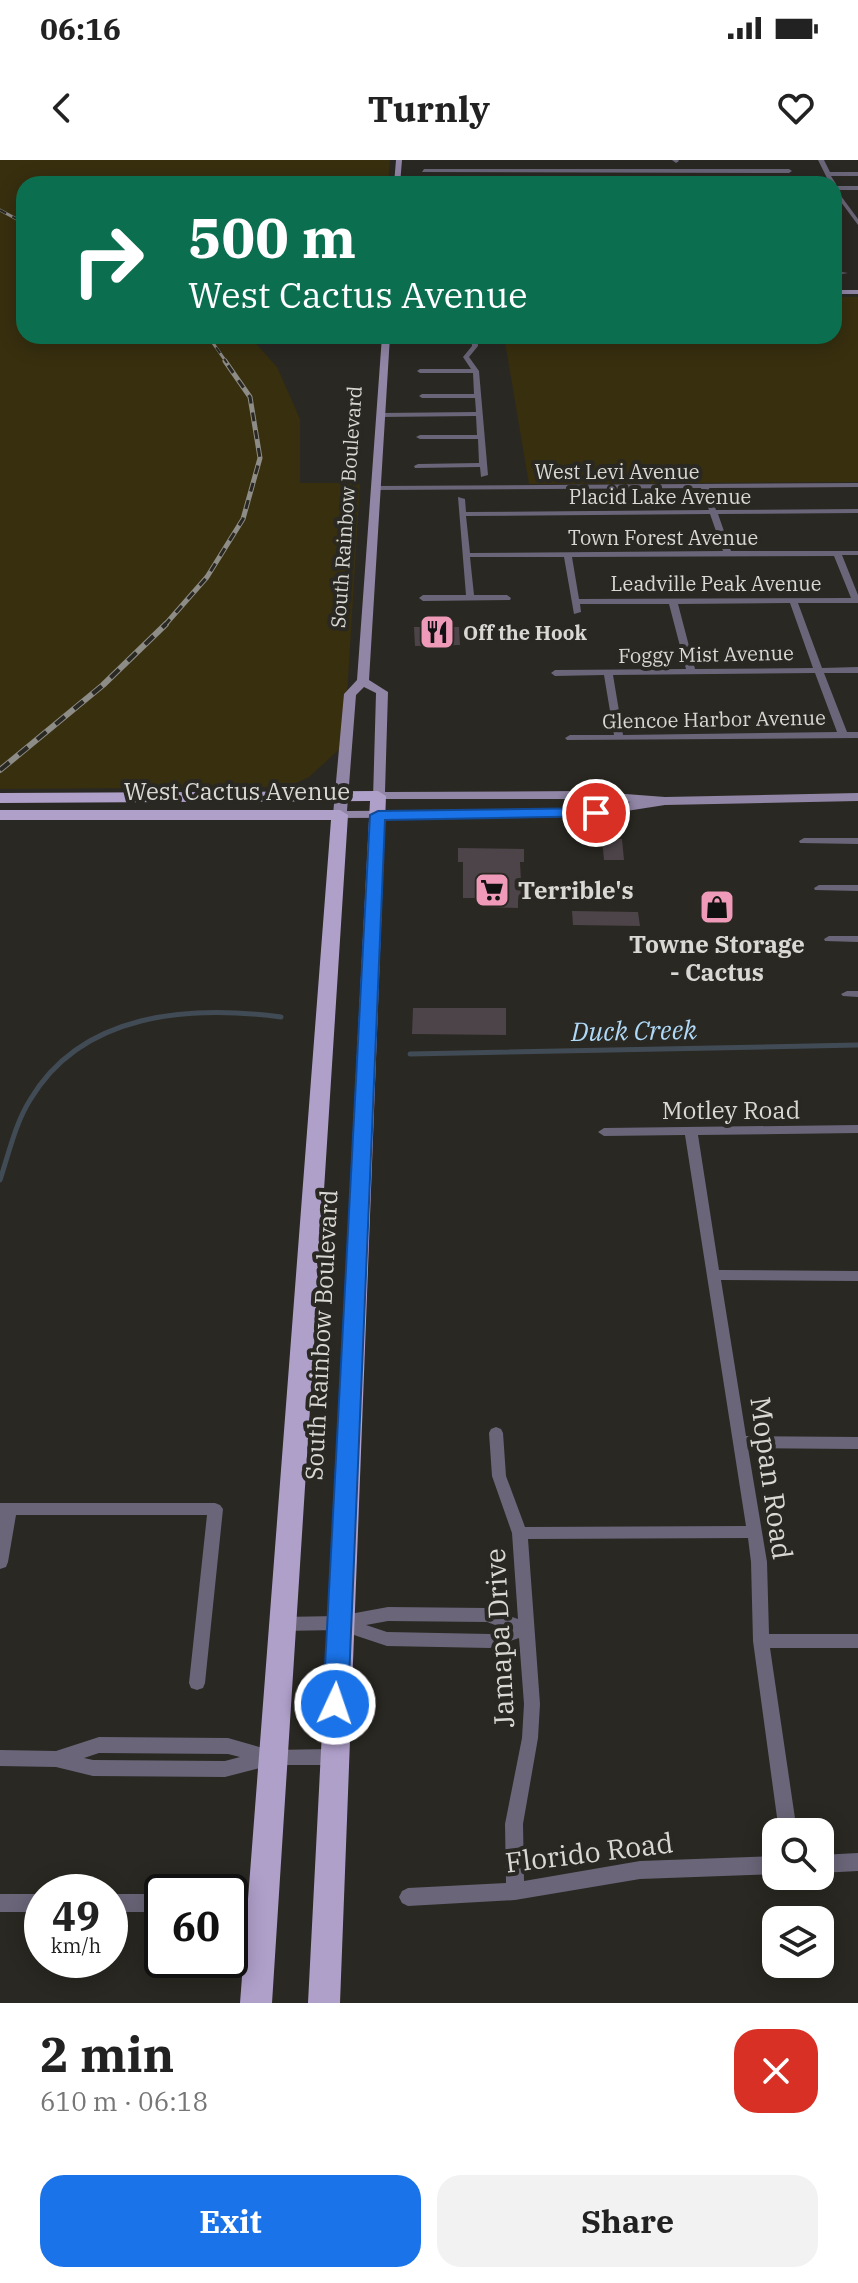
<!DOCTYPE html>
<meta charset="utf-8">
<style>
body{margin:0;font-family:"IBM Plex Serif",serif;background:#f2f2f2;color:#222;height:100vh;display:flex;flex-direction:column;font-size:30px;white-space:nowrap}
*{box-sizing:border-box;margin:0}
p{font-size:26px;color:#767676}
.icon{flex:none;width:44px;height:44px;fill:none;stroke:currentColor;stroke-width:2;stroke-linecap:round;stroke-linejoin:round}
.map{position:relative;height:1843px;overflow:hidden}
.side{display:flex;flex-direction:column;background:#fff;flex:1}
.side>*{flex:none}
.top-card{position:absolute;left:16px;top:16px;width:826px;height:168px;border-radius:24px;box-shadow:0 4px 20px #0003;background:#0b6e4f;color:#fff;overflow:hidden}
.fabs{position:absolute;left:762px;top:1658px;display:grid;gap:16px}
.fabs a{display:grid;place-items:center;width:72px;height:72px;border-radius:16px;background:#fff;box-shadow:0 4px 20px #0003;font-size:40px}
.speed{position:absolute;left:24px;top:1714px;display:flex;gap:16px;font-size:40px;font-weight:700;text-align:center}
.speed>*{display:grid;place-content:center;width:104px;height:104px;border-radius:50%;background:#fff;box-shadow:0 4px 20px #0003;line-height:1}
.speed small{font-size:20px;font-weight:400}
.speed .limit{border:4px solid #111;border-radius:12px;background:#fff;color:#111}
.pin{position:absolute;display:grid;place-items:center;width:68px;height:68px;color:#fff;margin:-34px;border:4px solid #fff;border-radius:50%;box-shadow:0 2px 8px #0007}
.me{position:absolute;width:88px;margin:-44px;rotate:3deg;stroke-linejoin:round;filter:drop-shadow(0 0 6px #0008)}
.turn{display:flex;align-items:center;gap:28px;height:168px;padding:0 40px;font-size:36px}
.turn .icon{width:104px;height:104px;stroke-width:2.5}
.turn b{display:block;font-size:56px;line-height:68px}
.round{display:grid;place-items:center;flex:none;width:84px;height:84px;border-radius:24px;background:#f2f2f2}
.summary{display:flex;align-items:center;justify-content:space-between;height:136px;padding:0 40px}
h1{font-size:48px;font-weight:800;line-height:60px}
.primary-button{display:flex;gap:16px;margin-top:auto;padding:16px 40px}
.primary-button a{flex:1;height:92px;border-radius:24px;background:#1a73e8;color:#fff;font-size:32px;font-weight:800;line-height:92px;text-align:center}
.primary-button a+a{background:#f2f2f2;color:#222}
.status{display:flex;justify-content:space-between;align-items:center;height:56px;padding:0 40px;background:#fff;direction:ltr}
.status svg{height:22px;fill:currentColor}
header{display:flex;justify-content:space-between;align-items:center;height:104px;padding:0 40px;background:#fff;font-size:36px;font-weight:800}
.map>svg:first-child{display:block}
</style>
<div class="status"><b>06:16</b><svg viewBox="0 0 49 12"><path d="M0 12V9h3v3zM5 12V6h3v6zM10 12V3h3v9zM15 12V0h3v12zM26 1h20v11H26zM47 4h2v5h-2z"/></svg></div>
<header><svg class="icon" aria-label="back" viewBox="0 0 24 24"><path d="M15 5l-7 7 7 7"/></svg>Turnly<svg class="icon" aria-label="heart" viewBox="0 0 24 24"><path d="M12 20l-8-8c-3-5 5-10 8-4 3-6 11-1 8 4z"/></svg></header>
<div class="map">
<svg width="858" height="1843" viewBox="0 0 858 1843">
<rect width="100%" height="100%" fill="#2a2822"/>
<path fill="#382f0f" d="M0 0H390L388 24H24V176H249L277 207 300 259V323H360L344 585 309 617 288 627 0 629Z
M834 137H858V322L529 324 504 176H834Z"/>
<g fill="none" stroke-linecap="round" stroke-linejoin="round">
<path stroke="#414b55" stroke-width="5" d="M410 894 858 885
M0 1020C9 993 15 964 30 940 82 852 190 845 281 857"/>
</g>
<path fill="#4c4449" d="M414 467H459L460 485 415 486Z
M602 678 622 679 624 700H604Z
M458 688 524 689V702H520L522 740 518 739V748L485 747V738H463V702H458Z
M572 751 638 752 640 766 573 765Z
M413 848H506V875L412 874Z"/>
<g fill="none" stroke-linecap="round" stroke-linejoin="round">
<path fill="#6b6579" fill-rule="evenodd" d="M672 0H678L679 1 676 3Z
M818 0H824L830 12H858V16H831L836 24H830Z
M424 9H789L792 11 789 13 422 12Z
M835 26H858V30H835Z
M841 36 858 59V65L838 38Z
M834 111 848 113 834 115Z
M471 176H477L478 186 469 197 479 211 488 315 481 317 480 307 415 308 414 306 418 304 479 303 478 279H420L416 277 420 275H477L476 256 380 257 377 255 380 253 476 252 475 238H422L419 236 422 234H474L473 213H420L417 211 420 209H471L463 197 472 186Z
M858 323V327L709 328 716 350 858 349V353L718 354 731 391H858V395H842L858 435V443H798L822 508 858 507V513H824L847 572H858V578L567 580 565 578 570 575H614L604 515 555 516 551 513 555 510 686 509 669 444H580L581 452 574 454 564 397H470L474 435H507L511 438 510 440 423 441 419 438 423 435H466L458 337 465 339 466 352 709 350 701 328 376 330 372 328 376 326ZM710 354 723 391 470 393 466 356ZM834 396 851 438 579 439 572 397ZM790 443 813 508 695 509 678 444ZM815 513 837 572 623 575 613 515Z
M804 678H858V684L800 683 799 681Z
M819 725H858V731L815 730 814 728Z
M829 776H858V782L825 781 824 779Z
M847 831H858V837L843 836 841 834Z
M858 965V973L698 975 719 1110 858 1111V1121L721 1120 746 1276 858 1277V1289L748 1288 767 1402 769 1474H858V1488H770L797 1672H779L753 1481 751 1402 748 1378 528 1379 540 1544 538 1578 523 1664 524 1721 640 1701 776 1696V1714L640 1719 515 1740 408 1746 402 1743 399 1737 402 1731 408 1728 506 1723 505 1664 522 1578 524 1544 519 1478 490 1488 387 1486 339 1470 281 1471 275 1469 273 1464 275 1459 281 1457 339 1456 388 1447 487 1448 518 1459 512 1373 492 1316 489 1273 491 1269 496 1267 501 1269 503 1273 506 1316 525 1367 746 1366 685 975 604 976 598 972 604 968ZM388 1461 487 1462 506 1469 490 1474 387 1472 366 1465Z
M0 1343H215L220 1345 223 1349 205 1523 203 1528 197 1530 191 1528 189 1523 207 1355H16L8 1402 6 1407 0 1409Z
M99 1577 228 1578 270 1590 333 1589 339 1591 342 1597 339 1603 333 1605H272L225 1617 93 1616 56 1607 0 1606V1590L56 1591ZM99 1593 228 1594 240 1597 225 1601 93 1600 84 1598Z
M858 1693V1711L820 1713V1695Z
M0 1734H42V1752H0Z
M110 1734H162V1752H110Z"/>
<path fill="#9186a6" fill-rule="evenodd" d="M396 0H402L400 24H394Z
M834 130H858V134H834Z
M382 176H390L369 520 388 532 385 632 586 631 665 637 858 633V641L665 645 588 657 335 658 333 655 344 534 357 520ZM364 527 376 533 373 639H586L631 642 588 649 347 651 356 535Z"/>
<path fill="#afa0ca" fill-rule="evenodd" d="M378 631 386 636 340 1843H308L370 641 0 643V633Z
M0 650H340L348 655 272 1843H240L331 660H0Z"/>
<defs>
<path id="rail-far2" d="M0 50 24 63
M208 176 227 203"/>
<path id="rail-far1" d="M164 466 207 417 243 359 260 298 250 237 225 201"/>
<path id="rail" d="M0 610 103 525 166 464"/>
</defs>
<use href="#rail-far2" stroke="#8d8c87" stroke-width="3"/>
<use href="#rail-far1" stroke="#8d8c87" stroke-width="5"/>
<use href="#rail" stroke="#8d8c87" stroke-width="6"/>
<use href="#rail-far2" stroke="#2a2822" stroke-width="2" stroke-dasharray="7" stroke-linecap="butt"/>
<use href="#rail-far1" stroke="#2a2822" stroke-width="3" stroke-dasharray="9" stroke-linecap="butt"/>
<use href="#rail" stroke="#2a2822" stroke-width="4" stroke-dasharray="12" stroke-linecap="butt"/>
</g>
<path fill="#1a73e8" stroke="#114b97" stroke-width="2" d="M596 648 604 653 602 656 385 660 348 1544 344 1552 335 1555 326 1552 323 1544 370 655 378 651Z"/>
<defs>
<symbol id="restaurant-square" viewBox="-11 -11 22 22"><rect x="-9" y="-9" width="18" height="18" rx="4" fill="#ef9ab8" stroke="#2a2822"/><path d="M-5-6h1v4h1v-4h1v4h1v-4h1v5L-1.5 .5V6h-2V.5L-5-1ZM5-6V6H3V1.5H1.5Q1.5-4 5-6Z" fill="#111"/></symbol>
<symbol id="supermarket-square" viewBox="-11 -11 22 22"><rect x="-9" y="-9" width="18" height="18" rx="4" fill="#ef9ab8" stroke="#2a2822"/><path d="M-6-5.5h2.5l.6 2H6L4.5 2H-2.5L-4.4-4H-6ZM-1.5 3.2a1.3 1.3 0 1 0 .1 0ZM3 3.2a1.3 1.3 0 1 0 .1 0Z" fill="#111"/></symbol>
<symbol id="shop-square" viewBox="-11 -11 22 22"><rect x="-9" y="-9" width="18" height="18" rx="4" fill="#ef9ab8" stroke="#2a2822"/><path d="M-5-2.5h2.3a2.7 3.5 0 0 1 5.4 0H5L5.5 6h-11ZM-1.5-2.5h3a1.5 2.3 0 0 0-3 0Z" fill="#111"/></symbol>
</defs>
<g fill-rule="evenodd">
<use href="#restaurant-square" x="417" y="452" width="40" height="40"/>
<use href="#supermarket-square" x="472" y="710" width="40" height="40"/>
<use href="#shop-square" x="697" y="727" width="40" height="40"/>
</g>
<g text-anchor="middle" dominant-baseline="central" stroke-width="8" stroke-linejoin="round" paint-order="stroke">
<g font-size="20" fill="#d9d8d4" stroke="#2a2822">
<text x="617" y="311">West Levi Avenue</text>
<text x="660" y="336">Placid Lake Avenue</text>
<text transform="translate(346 347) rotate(-86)">South Rainbow Boulevard</text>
<text x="663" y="377">Town Forest Avenue</text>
<text x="716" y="423">Leadville Peak Avenue</text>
<text transform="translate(706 494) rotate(-1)">Foggy Mist Avenue</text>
<text transform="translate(714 559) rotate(-1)">Glencoe Harbor Avenue</text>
</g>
<g font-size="20" font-weight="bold" fill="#d9d8d4" stroke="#2a2822" text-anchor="start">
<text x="463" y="472">Off the Hook</text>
</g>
<g font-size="24" fill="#d9d8d4" stroke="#2a2822">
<text x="237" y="631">West Cactus Avenue</text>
<text x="731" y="950">Motley Road</text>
<text transform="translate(321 1175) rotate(-87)">South Rainbow Boulevard</text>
</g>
<g font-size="24" font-weight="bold" fill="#d9d8d4" stroke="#2a2822" text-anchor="start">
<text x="518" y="730">Terrible's</text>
<text x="717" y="784" text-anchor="middle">Towne Storage<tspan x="717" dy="28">- Cactus</tspan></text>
</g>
<g font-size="26" font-style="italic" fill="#afd9f7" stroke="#2a2822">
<text transform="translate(634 870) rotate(-1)">Duck Creek</text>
</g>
<g font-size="28" fill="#d9d8d4" stroke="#2a2822">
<text transform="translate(772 1318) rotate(82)">Mopan Road</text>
<text transform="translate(499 1478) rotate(-93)">Jamapa Drive</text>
<text transform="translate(589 1692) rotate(-7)">Florido Road</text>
</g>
</g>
</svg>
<div class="fabs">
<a><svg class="icon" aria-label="search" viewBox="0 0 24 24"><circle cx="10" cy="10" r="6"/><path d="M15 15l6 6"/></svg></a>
<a><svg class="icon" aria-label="layers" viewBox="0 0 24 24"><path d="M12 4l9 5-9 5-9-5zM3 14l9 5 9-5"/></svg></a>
</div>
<div class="speed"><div>49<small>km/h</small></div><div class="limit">60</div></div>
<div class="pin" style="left:596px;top:653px;background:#d93025"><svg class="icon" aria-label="arrive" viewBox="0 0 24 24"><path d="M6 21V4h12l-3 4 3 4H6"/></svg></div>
<svg class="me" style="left:335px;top:1544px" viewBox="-20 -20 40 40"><circle r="17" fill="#1a73e8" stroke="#fff" stroke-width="3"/><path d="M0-11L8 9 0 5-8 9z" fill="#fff"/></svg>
<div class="top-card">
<div class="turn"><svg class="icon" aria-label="right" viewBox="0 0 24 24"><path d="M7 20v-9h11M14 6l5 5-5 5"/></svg><div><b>500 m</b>West Cactus Avenue</div></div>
</div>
</div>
<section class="side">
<div class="summary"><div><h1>2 min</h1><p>610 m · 06:18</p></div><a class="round" style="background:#d93025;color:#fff"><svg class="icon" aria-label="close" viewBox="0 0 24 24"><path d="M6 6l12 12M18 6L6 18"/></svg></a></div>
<div class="primary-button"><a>Exit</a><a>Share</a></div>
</section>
